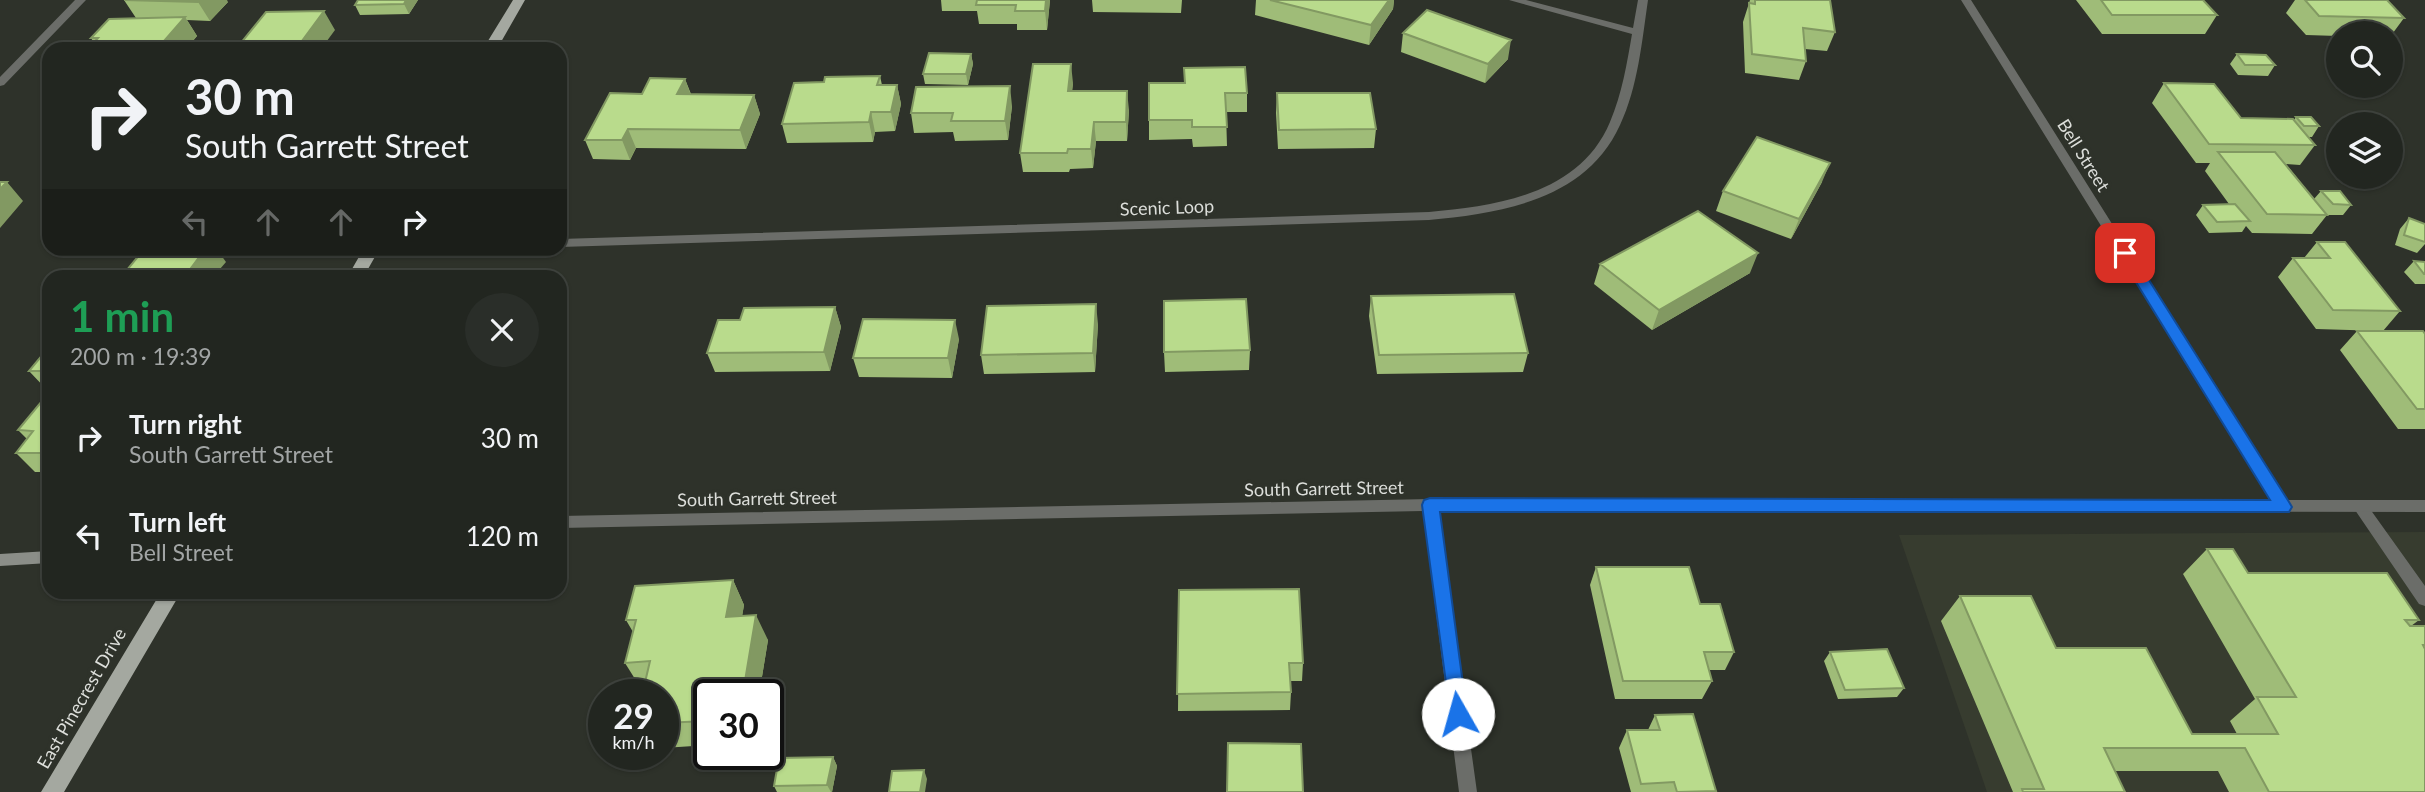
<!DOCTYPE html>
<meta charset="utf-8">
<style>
body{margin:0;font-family:Lato,sans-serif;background:#2a2e29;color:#f1f3f6;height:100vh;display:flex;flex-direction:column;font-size:26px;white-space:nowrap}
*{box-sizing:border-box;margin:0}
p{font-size:23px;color:#a2a5a5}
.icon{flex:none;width:38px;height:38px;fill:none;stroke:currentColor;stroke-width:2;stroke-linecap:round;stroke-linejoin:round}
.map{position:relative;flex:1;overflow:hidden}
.details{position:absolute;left:42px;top:270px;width:525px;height:329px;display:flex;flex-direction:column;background:#222620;border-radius:21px;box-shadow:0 2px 5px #0004,0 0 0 2px #3f433e}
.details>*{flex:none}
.banner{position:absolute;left:42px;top:42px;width:525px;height:214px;border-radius:21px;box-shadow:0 2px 5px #0004,0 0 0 2px #3f433e;background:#222620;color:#f1f3f6;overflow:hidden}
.buttons{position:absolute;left:2326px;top:21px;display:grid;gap:14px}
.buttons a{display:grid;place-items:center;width:77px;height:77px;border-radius:50%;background:#222620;box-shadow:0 2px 5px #0004,0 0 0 2px #3f433e;font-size:35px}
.speed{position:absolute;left:588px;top:679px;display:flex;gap:14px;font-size:35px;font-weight:700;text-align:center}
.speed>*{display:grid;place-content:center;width:91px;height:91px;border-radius:50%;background:#222620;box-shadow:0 2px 5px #0004,0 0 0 2px #3f433e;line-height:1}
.speed small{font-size:18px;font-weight:400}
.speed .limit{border:4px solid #111;border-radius:10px;background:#fff;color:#111}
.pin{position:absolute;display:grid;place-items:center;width:60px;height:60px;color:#fff;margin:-30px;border-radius:14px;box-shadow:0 4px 10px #0006}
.me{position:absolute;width:77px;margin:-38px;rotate:353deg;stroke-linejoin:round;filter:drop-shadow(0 0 5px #0008)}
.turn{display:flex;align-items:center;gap:24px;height:147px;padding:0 28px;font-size:32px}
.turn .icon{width:91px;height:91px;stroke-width:2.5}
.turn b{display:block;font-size:49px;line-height:60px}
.lanes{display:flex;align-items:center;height:66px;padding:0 28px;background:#0003;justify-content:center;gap:35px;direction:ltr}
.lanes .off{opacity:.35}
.round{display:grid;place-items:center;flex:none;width:74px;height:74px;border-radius:37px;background:#2a2e29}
.headline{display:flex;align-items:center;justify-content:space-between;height:119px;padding:0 28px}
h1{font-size:42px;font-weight:700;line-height:52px;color:#1e9e55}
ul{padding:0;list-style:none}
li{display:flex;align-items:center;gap:21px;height:98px;padding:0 28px}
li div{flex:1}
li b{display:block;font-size:26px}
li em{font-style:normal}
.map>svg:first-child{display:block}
</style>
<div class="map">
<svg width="2425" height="792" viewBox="0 0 2425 792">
<rect width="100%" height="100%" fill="#2e322a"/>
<path fill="#373c2f" d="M2425 532V792H1987L1899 535Z"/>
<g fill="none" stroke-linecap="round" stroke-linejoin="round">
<path fill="#6b6d69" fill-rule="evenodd" d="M2360 500 2365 502 2425 586V606L2419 604 2355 510 2352 506 2355 502Z"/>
<path fill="#6b6d69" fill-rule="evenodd" d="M75 0H86L4 85 0 86V77Z
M1509 0H1526L1633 28 1638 0H1648C1642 41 1638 87 1620 125 1586 200 1502 213 1429 220L560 247V239L1429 212C1497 206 1580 194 1610 122 1622 94 1627 63 1632 34Z
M1961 0H1971L2286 500H2425V512L1438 511 1477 792H1459L1423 511 560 528V516L1430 499 2271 500Z"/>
<path fill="#8b8e88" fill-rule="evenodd" d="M49 551V563L0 566V554Z"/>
<path fill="#a4a8a0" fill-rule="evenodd" d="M513 0H525L497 49H483Z
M364 248H380L364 276H348Z
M161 592H181L64 792H41Z"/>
</g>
<path fill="#9fbc78" d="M124 0 228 2 210 21 187 20 197 36 186 49H88L94 43 91 38 136 18Z
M358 0H418L409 14 360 15 355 5Z
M941 0H1050L1047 30H1017V24H979L977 11H942Z
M1092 0H1182L1181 13 1093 12Z
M1256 0H1394L1393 9 1369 45 1255 15Z
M1750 0H1830L1835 32 1827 51 1805 49 1806 61 1799 80 1745 73 1743 22Z
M2076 0H2203L2217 15 2205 34H2102Z
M2295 0H2387L2404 18 2390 37V33H2338V36L2306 35 2286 13Z
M1403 33 1508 59 1485 83 1401 52Z
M971 54 973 64 968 85 925 84 923 74Z
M2237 54 2275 65 2268 76 2238 75 2230 64Z
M880 76 882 85H897L901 104 895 131 875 132 873 142 787 143 782 124 824 82Z
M685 79 691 94 754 95 760 114 746 149 636 148 630 160 593 159 585 140 642 94Z
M1073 83 1072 91 1129 110 1127 141H1096L1093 168 1070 169 1069 172H1023L1020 153Z
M1149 83 1247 93V112H1226L1227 146 1193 147 1192 139 1149 140Z
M2164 83 2241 118 2294 120 2296 117 2319 126 2312 137H2308L2315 145 2300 165 2286 164 2314 199 2321 191 2351 205 2343 215H2327L2312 234 2252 233 2246 226 2242 232 2209 233 2196 215 2203 205 2229 204 2205 171 2210 163H2196L2152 103Z
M1277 93 1376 129 1374 148 1278 149 1276 113Z
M1012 106 1008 140 955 141 953 132 914 133 911 113Z
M1822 182 1791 239 1716 211 1723 191Z
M2409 218 2425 224V244L2417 253 2395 245 2400 229Z
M2317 242 2400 311 2383 331 2316 329 2278 277 2293 258H2304Z
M2414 261 2425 262V284H2415L2404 272Z
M1600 264 1750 273 1652 330 1594 284Z
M1371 296 1528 353 1523 372 1377 374 1369 316Z
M835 307 841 327 830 371 715 372 707 353 740 320Z
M1098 324 1095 372 984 374 981 355Z
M2357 331 2425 334V429H2398L2340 350Z
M959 339 952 378 859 377 853 358Z
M49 347V390H47L29 371Z
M1250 350 1249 370 1165 372 1164 352Z
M49 401V472H35L16 453 27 439 18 430Z
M2207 549 2248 573 2419 620 2411 626H2425V792H2229L2218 771H2115L2125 792H2013L1941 621 1960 596 2056 648 2192 734H2237L2230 721 2255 699 2183 574Z
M1596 567 1700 604 1734 652 1725 670H1709L1712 681 1702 699H1615L1590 585Z
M733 580 744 605 742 616 768 640 759 695H709V745L663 748V695H645L643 691 644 687H640L625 663 633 632 626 620Z
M1179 590 1303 663 1302 681H1290L1291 692 1290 710 1178 711Z
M1830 652 1904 688 1897 697 1838 699 1824 661Z
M1655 715 1716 791 1715 792H1631L1619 748 1627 730H1648Z
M833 757 837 766 832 792H777L774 786Z"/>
<path fill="#829962" d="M200 0H227L228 2 210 21 198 2Z
M406 0H418L409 14 404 4Z
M1046 0H1050L1047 30 1045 11Z
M1389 0H1394L1393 9 1369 45 1371 25Z
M324 11 335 30 321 49H296Z
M185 17 197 36 186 49H159L158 48Z
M1511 40 1508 59 1485 83 1488 64Z
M971 54 973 64 968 85 966 74Z
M1071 64 1073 83 1070 111 1068 91Z
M685 79 692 98 677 94Z
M897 85 901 104 895 131 891 112Z
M1010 86 1012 106 1008 140 1005 121Z
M1127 91 1129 110 1127 141 1126 122Z
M754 95 760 114 746 149 740 130Z
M871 112 875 132 873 142 869 122Z
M1094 122 1096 141 1093 168 1091 149Z
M628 129 636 148 630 160 622 140Z
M1830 163 1822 182 1791 239 1799 219Z
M7 182 23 201 0 228V189Z
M206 248H216L226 262 214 276H185Z
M1758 253 1750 273 1652 330 1659 310Z
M1096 304 1098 324 1095 372 1093 353Z
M835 307 841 327 830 371 824 352Z
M955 320 959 339 952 378 948 358Z
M733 580 744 605 738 642 726 617Z
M756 615 768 640 759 695H748L744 687Z
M709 706V725L706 721Z
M833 757 837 766 832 792H831L827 785Z
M924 770 927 779 925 792H920Z"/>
<path fill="#b9db8c" stroke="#829962" stroke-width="2" d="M124 0H200L198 2Z
M358 0H406L404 4 355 5Z
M977 0H1046L1045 11H1015L1016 5H976Z
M1270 0H1389L1371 25Z
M1755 0H1830L1835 32 1803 28 1806 61 1752 54 1749 3 1755 4Z
M2101 0H2203L2217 15H2112Z
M2305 0H2387L2404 18 2319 16Z
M1427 10 1511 40 1488 64 1403 33Z
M324 11 296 49H236L266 12Z
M185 17 158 48 88 49 98 38H91L109 19Z
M929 53 971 54 966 74H923Z
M2237 54 2266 55 2275 65H2245Z
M1033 64H1071L1068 91H1127L1126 122H1094L1091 149H1068L1067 153H1020Z
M1245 67 1247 93H1225L1227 127H1192V120H1149V83H1185L1184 68Z
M880 76 877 85H897L891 112H871L869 122 782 124 794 83 824 82 825 77Z
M650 78 685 79 677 94 754 95 740 130 628 129 622 140H585L610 93 642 94Z
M2164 83 2214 84 2241 118 2293 119 2315 145 2209 144Z
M1010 86 1005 121H951L953 113H911L916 87Z
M1277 93H1370L1376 129 1279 130Z
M2296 117H2311L2319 126H2304Z
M1757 137 1830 163 1799 219 1723 191Z
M2218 152H2275L2327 215 2267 214Z
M0 182H7L0 189Z
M2321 191H2340L2351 205 2333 204Z
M2235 204 2250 221 2217 222 2203 205Z
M1698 211 1758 253 1659 310 1600 264Z
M2409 218 2425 224V242L2404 235Z
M2317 242H2345L2400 311 2333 310 2293 258H2330Z
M145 248H206L185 276H122Z
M2414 261 2425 262V274H2424Z
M1514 294 1528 353 1379 355 1371 296Z
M1246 299 1250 350 1164 352V301Z
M1096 304 1093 353 981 355 987 306Z
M835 307 824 352 707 353 718 320H740L744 308Z
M863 319 955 320 948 358H853Z
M2357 331H2423L2425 334V409H2417Z
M49 347V371H29Z
M42 401H49V453H16L33 431 18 430Z
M2207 549H2233L2248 573H2387L2419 620H2405L2410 626H2425V645H2423L2425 649V792H2269L2245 748H2104L2125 792H2023L2022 789H2044L1960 596H2031L2056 648H2146L2192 734H2278L2257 697H2296Z
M1596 567H1689L1700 604H1720L1734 652H1704L1712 681H1623Z
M733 580 726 617 756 615 744 687 712 689 711 695H709V706L706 721 663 723V695H655L656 691H643L650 661 625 663 636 620H626L635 586Z
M1299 589 1303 663H1289L1291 692 1177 694 1179 590Z
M1887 649 1904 688 1845 690 1830 652Z
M1693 714 1716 791 1677 792 1674 782 1641 784 1627 730H1660L1655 715Z
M1228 743 1301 744 1303 792H1227Z
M833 757 827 785 774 786 779 758Z
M924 770 920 792H889L892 771Z"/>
<path fill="#1a73e8" stroke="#114b97" stroke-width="2" d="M2125 249 2130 250 2289 502 2292 507 2289 512H1440L1467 714 1465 720 1458 723 1451 720 1422 505 1424 500 1430 498 2270 500 2118 253Z"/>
<g text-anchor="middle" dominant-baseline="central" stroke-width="7" stroke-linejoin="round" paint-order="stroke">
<g font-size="18" fill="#dcdeda" stroke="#2e322a">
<text transform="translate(2084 155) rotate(58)">Bell Street</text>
<text transform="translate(1167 207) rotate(-2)">Scenic Loop</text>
<text transform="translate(1324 488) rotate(-1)">South Garrett Street</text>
<text transform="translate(757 498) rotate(-1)">South Garrett Street</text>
<text transform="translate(81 698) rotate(-60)">East Pinecrest Drive</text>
</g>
</g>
</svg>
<div class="buttons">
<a><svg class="icon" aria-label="search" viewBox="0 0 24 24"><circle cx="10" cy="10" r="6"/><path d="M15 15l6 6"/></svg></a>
<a><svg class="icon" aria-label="layers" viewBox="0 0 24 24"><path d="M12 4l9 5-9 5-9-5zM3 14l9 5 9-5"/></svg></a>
</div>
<div class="speed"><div>29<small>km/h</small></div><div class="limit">30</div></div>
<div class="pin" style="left:2125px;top:253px;background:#d93025"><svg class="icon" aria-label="arrive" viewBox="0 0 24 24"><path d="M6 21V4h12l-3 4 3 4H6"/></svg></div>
<svg class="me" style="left:1458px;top:714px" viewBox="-20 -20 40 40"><circle r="19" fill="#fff"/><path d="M0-13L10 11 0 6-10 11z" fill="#1a73e8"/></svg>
<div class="banner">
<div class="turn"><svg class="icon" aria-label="right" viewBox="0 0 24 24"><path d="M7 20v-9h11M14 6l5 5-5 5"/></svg><div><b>30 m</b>South Garrett Street</div></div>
<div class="lanes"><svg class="icon off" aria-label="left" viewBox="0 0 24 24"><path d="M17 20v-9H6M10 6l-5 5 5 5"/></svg><svg class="icon off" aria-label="ahead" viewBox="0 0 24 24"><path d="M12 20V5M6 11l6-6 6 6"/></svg><svg class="icon off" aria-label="ahead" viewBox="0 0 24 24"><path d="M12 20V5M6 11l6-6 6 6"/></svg><svg class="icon" aria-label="right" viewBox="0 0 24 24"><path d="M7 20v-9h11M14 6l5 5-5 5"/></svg></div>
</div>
<section class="details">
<div class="headline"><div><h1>1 min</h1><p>200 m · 19:39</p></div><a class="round"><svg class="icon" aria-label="close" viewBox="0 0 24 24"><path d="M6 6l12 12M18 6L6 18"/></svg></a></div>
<ul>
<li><svg class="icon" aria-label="right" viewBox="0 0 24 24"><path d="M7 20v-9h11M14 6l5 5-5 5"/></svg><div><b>Turn right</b><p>South Garrett Street</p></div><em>30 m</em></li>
<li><svg class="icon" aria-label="left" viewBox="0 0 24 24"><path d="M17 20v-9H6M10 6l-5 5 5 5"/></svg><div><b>Turn left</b><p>Bell Street</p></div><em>120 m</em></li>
</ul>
</section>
</div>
